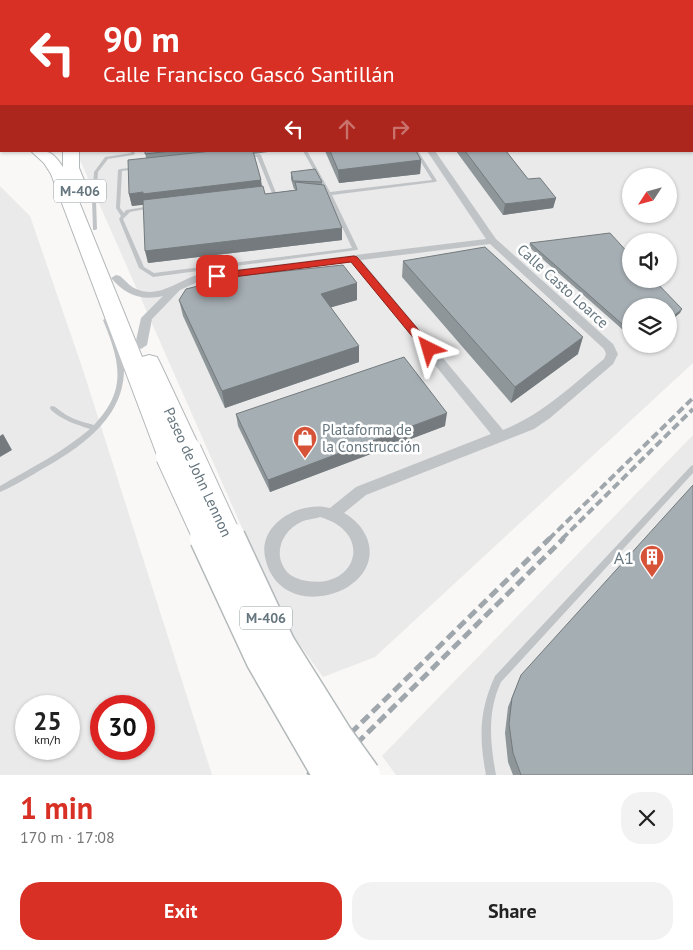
<!DOCTYPE html>
<meta charset="utf-8">
<style>
body{margin:0;font-family:"PT Sans",sans-serif;background:#f2f2f2;color:#222;height:100vh;display:flex;flex-direction:column;font-size:19px;white-space:nowrap}
*{box-sizing:border-box;margin:0}
p{font-size:16px;color:#767676}
.icon{flex:none;width:28px;height:28px;fill:none;stroke:currentColor;stroke-width:2;stroke-linecap:round;stroke-linejoin:round}
.map{position:relative;height:775px;overflow:hidden}
.sheet{display:flex;flex-direction:column;background:#fff;flex:1}
.sheet>*{flex:none}
.guide{position:absolute;left:0px;top:0px;width:694px;height:152px;box-shadow:0 1px 4px #0004;background:#d93025;color:#fff;overflow:hidden}
.needle{width:32px;rotate:234deg}
.tools{position:absolute;left:622px;top:168px;display:grid;gap:10px}
.tools a{display:grid;place-items:center;width:55px;height:55px;border-radius:50%;background:#fff;box-shadow:0 1px 4px #0004;font-size:25px}
.speed{position:absolute;left:15px;top:695px;display:flex;gap:10px;font-size:25px;font-weight:700;text-align:center}
.speed>*{display:grid;place-content:center;width:65px;height:65px;border-radius:50%;background:#fff;box-shadow:0 1px 4px #0004;line-height:1}
.speed small{font-size:12px;font-weight:400}
.speed .limit{border:8px solid #d22;background:#fff;color:#111}
.pin{position:absolute;display:grid;place-items:center;width:42px;height:42px;color:#fff;margin:-21px;border-radius:10px;box-shadow:0 2px 8px #0006}
.me{position:absolute;width:55px;margin:-28px;rotate:320deg;stroke-linejoin:round;filter:drop-shadow(0 0 4px #0008)}
.turn{display:flex;align-items:center;gap:18px;height:105px;padding:0 20px;font-size:22px}
.turn .icon{width:65px;height:65px;stroke-width:2.5}
.turn b{display:block;font-size:35px;line-height:42px}
.lanes{display:flex;align-items:center;height:48px;padding:0 20px;background:#0003;justify-content:center;gap:25px;direction:ltr}
.lanes .off{opacity:.35}
.round{display:grid;place-items:center;flex:none;width:52px;height:52px;border-radius:20px;background:#f2f2f2}
.summary{display:flex;align-items:center;justify-content:space-between;height:85px;padding:0 20px}
h1{font-size:30px;font-weight:800;line-height:38px;color:#d93025}
.button{display:flex;gap:10px;margin-top:auto;padding:10px 20px}
.button a{flex:1;height:58px;border-radius:20px;background:#d93025;color:#fff;font-size:20px;font-weight:800;line-height:58px;text-align:center}
.button a+a{background:#f2f2f2;color:#222}
.map>svg:first-child{display:block}
</style>
<div class="map">
<svg width="693" height="775" viewBox="0 0 693 775">
<rect width="100%" height="100%" fill="#f9f8f6"/>
<path fill="#e9eae9" fill-rule="evenodd" d="M4 0H693V363L375 657 323 677 284 623 76 151H692V1ZM631 176H669V214H631ZM631 241H669V279H631ZM631 306H669V344H631Z
M0 186 30 216 83 370 212 775H0ZM26 706H69V749H26ZM101 706H144V749H101Z
M693 435V775H396L382 756Z"/>
<g fill="none" stroke-linecap="round" stroke-linejoin="round">
<defs>
<path id="highway" d="M0 19 1 20V30L0 29Z
M31 151C50 151 52 151 63 167V151H79V168L88 190 85 194H76L142 357 149 355 157 357 160 363 201 450 197 457 188 460 181 458 178 463 169 466 160 463 51 174 44 163Z"/>
</defs>
<use href="#highway" stroke="#b3b8ba" stroke-width="2"/>
<path fill="#c0c4c7" fill-rule="evenodd" d="M130 151H134L135 154 133 155 108 159 98 172 96 200 97 229 95 230H93L92 200 94 172 105 157 131 153Z
M303 151H307L330 192 432 180 414 151H418L437 181 435 182 332 195 358 249 357 250 153 277 139 268 119 219 121 216 116 208 118 170 120 169 137 167 139 168 137 169 122 171 120 208 124 213 126 210 151 206 153 207 151 208 130 212 123 219 144 267 154 273 352 248 327 195 320 194 318 193 320 192H326Z
M259 154 261 155 276 193V194L272 193 257 157 246 158 244 157 246 156Z
M106 318 109 320C115 335 124 351 124 368 125 421 75 451 34 474 23 480 12 487 0 492V486C31 468 63 452 90 429 75 424 62 420 51 410L50 408 51 406C56 406 57 409 62 412 71 419 83 422 94 425 98 420 103 415 106 410 127 380 115 350 103 320Z
M693 465V473L501 682C487 712 490 743 496 775H486C479 737 479 711 495 676L691 466Z"/>
<path fill="#c0c4c7" fill-rule="evenodd" d="M45 0H51V1H45Z
M163 0H169L170 1H164Z
M276 0H283L284 1H277Z
M692 124H693V128H692Z
M0 129H1V133H0Z
M0 142H1V146H0Z
M427 151H435L496 239 613 344 618 354 613 364 550 418 534 429 366 495 344 513C355 519 362 527 367 538 388 594 279 627 265 557 258 523 302 500 330 508L356 487 491 434 351 262 202 280 180 290 152 319 147 345 141 349 135 345 141 318 163 296C142 301 125 295 111 278L116 275 120 276C126 281 131 288 139 290 160 298 181 279 200 274L486 239ZM490 244 604 349 606 354 604 359C571 386 543 414 503 430L361 260ZM320 517C375 533 356 589 307 581 300 580 292 577 287 572 272 554 282 531 301 522 307 519 314 519 320 517Z"/>
<use href="#highway" fill="#fff" fill-rule="evenodd"/>
<path stroke="#a0a7ac" stroke-width="4" stroke-dasharray="8 4" stroke-linecap="butt" d="M549 539 693 398
M562 539 693 409"/>
<path stroke="#a0a7ac" stroke-width="5" stroke-dasharray="10 5" stroke-linecap="butt" d="M308 775 550 538
M325 775 564 538"/>
<defs>
<path id="highway-bridge-far1" d="M188 450 229 539
M169 456 207 539"/>
<path id="highway-bridge" d="M206 538 262 659 329 775
M229 538 279 645 336 736 364 775"/>
</defs>
<use href="#highway-bridge-far1" stroke="#b3b8ba" stroke-width="28" stroke-linecap="butt"/>
<use href="#highway-bridge" stroke="#b3b8ba" stroke-width="35" stroke-linecap="butt"/>
<use href="#highway-bridge-far1" stroke="#fff" stroke-width="26"/>
<use href="#highway-bridge" stroke="#fff" stroke-width="32"/>
</g>
<path fill="#8e969a" d="M299 0H398L400 1H301Z
M426 0H613V1H429Z
M145 151H267L268 152 254 154 261 180 262 186 265 194 295 190V189H294L291 179V172L322 182V185L342 240 148 263 144 204 132 206 129 194 146 158Z
M325 151H416L421 160 420 174 339 183Z
M456 151H506L528 179 556 198 553 208 503 215Z
M530 243 680 313 631 306V337L529 247Z
M403 261 578 354 511 403 402 277Z
M357 283V300L331 307 359 362 225 408 183 316 179 300Z
M236 414 445 426 270 492 238 426Z
M521 675 693 775H513L508 762 505 733 508 707Z"/>
<path fill="#747a7d" d="M593 0H613V1H589Z
M1 113V128H0V114Z
M421 160 420 174 339 183 338 170Z
M261 180 262 192 132 206 129 194Z
M556 198 553 208 503 215 505 204Z
M342 228V240L148 263 145 251Z
M357 283V300L322 310 321 294Z
M682 309 680 313 669 322V320Z
M583 337 578 354 511 403 515 387Z
M359 346V362L225 408 222 391Z
M447 413 445 426 270 492 268 480Z
M3 434 12 450 0 457V436Z"/>
<path fill="#a5aeb3" stroke="#747a7d" d="M67 0H155L156 1H68Z
M311 0H398L400 1H313Z
M450 0H593L589 1H453Z
M678 0H693V104L692 1H675Z
M0 75 1 78V113L0 114Z
M145 151H171L145 154Z
M212 151H253L261 180 143 194V192L129 194 128 160Z
M330 151H416L421 160 338 170Z
M465 151H506L528 179 540 178 556 198 505 204Z
M315 169 322 182 293 181 291 172Z
M295 182 324 185 342 228 145 251 143 200 263 186 265 194 297 190Z
M610 233 631 256V279H653L682 309 669 320V306H631V332L530 243Z
M485 247 583 337 515 387 403 261Z
M343 265 357 283 321 294 359 346 222 391 179 300 186 289 238 276Z
M404 357 447 413 268 480 236 414Z
M693 485V775H521L513 753 509 724 512 698 521 675Z"/>
<path fill="#d93025" stroke="#8d1f18" d="M354 256 357 257 433 347 434 349 433 352H425L351 262 217 279 212 276 217 273Z"/>
<defs>
<symbol id="shop-pin" viewBox="-11 -11 22 30"><path d="M0 17L-7.5 6A9.5 9.5 0 1 1 7.5 6Z" fill="#d75338" stroke="#fff"/><path d="M-5-2.5h2.3a2.7 3.5 0 0 1 5.4 0H5L5.5 6h-11ZM-1.5-2.5h3a1.5 2.3 0 0 0-3 0Z" fill="#fff"/></symbol>
<symbol id="building-pin" viewBox="-11 -11 22 30"><path d="M0 17L-7.5 6A9.5 9.5 0 1 1 7.5 6Z" fill="#d75338" stroke="#fff"/><path d="M-4-6H4V6H1V3H-1V6H-4ZM-2.5-4.3h1.7v1.8h-1.7ZM.8-4.3h1.7v1.8H.8ZM-2.5-1h1.7V.8h-1.7ZM.8-1h1.7V.8H.8Z" fill="#fff"/></symbol>
</defs>
<g fill-rule="evenodd">
<use href="#shop-pin" x="291" y="424" width="28" height="38"/>
<use href="#building-pin" x="638" y="543" width="28" height="38"/>
</g>
<g text-anchor="middle" dominant-baseline="central" stroke-width="5" stroke-linejoin="round" paint-order="stroke">
<g fill="#fff" stroke="#949fa5" stroke-width="1">
<rect x="54" y="179.5" width="52" height="23" rx="4"/>
<rect x="240" y="606.5" width="52" height="23" rx="4"/>
</g>
<g font-size="14" font-weight="bold" fill="#66767f">
<text x="80" y="191">M-406</text>
<text x="266" y="618">M-406</text>
</g>
<g font-size="15" fill="#66767f" stroke="#fff">
<text transform="translate(563 286) rotate(42)">Calle Casto Loarce</text>
<text transform="translate(198 472) rotate(65)">Paseo de John Lennon</text>
</g>
<g font-size="15" fill="#66767f" stroke="#fff" text-anchor="start">
<text x="322" y="429">Plataforma de<tspan x="322" dy="17">la Construcción</tspan></text>
</g>
<g font-size="18" fill="#66767f" stroke="#fff" text-anchor="end">
<text x="634" y="557">A1</text>
</g>
</g>
</svg>
<div class="tools">
<a><svg class="needle" viewBox="-14 -14 28 28"><path d="M0-13l5 13h-10z" fill="#e53935"/><path d="M0 13l5-13h-10z" fill="#767676"/></svg></a>
<a><svg class="icon" aria-label="sound" viewBox="0 0 24 24"><path d="M4 9h4l5-4v14l-5-4H4zM17 9q2 3 0 6"/></svg></a>
<a><svg class="icon" aria-label="layers" viewBox="0 0 24 24"><path d="M12 4l9 5-9 5-9-5zM3 14l9 5 9-5"/></svg></a>
</div>
<div class="speed"><div>25<small>km/h</small></div><div class="limit">30</div></div>
<div class="pin" style="left:217px;top:276px;background:#d93025"><svg class="icon" aria-label="arrive" viewBox="0 0 24 24"><path d="M6 21V4h12l-3 4 3 4H6"/></svg></div>
<svg class="me" style="left:429px;top:349px" viewBox="-20 -20 40 40"><path d="M0-17L14 15 0 8-14 15z" fill="#d93025" stroke="#fff" stroke-width="4"/></svg>
<div class="guide">
<div class="turn"><svg class="icon" aria-label="left" viewBox="0 0 24 24"><path d="M17 20v-9H6M10 6l-5 5 5 5"/></svg><div><b>90 m</b>Calle Francisco Gascó Santillán</div></div>
<div class="lanes"><svg class="icon" aria-label="left" viewBox="0 0 24 24"><path d="M17 20v-9H6M10 6l-5 5 5 5"/></svg><svg class="icon off" aria-label="ahead" viewBox="0 0 24 24"><path d="M12 20V5M6 11l6-6 6 6"/></svg><svg class="icon off" aria-label="right" viewBox="0 0 24 24"><path d="M7 20v-9h11M14 6l5 5-5 5"/></svg></div>
</div>
</div>
<section class="sheet">
<div class="summary"><div><h1>1 min</h1><p>170 m · 17:08</p></div><a class="round"><svg class="icon" aria-label="close" viewBox="0 0 24 24"><path d="M6 6l12 12M18 6L6 18"/></svg></a></div>
<div class="button"><a>Exit</a><a>Share</a></div>
</section>
